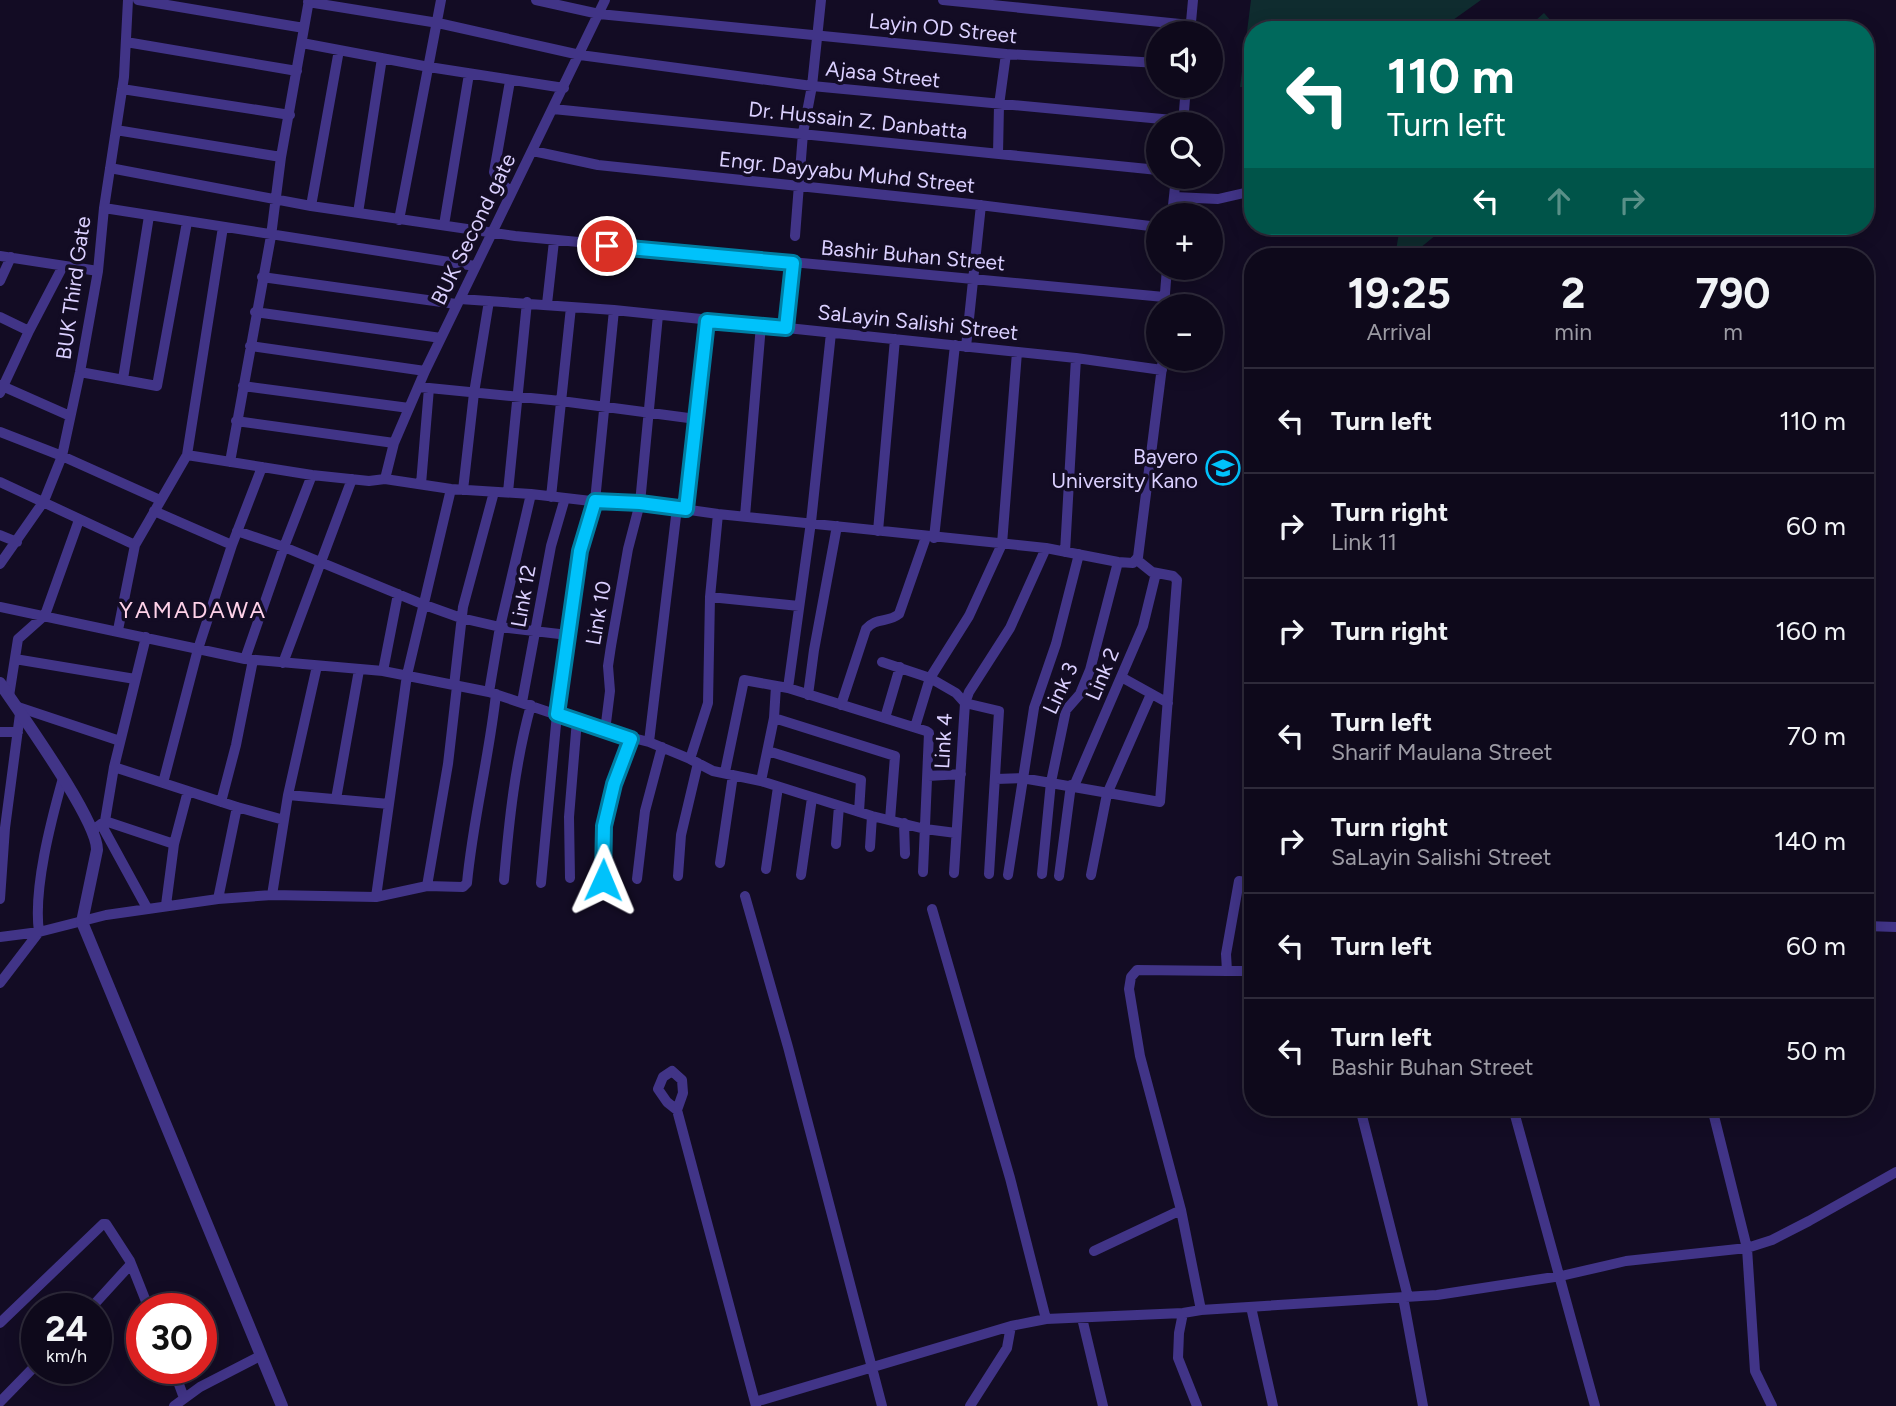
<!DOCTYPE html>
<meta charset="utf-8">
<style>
body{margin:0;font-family:Figtree,sans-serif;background:#1c1728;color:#f1f3f6;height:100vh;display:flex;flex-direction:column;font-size:26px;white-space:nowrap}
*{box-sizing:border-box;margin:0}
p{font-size:23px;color:#9b9aa3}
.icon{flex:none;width:38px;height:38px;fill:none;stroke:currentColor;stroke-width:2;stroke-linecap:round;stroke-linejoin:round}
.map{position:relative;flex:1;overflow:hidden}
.side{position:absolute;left:1244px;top:248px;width:630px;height:868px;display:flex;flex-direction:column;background:#0e091b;border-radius:28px;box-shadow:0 4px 18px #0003,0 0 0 2px #2e2a3a}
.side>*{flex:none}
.banner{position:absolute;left:1244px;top:21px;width:630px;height:214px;border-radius:28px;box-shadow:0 4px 18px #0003,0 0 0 2px #2e2a3a;background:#00695c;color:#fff;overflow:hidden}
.tools{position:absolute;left:1146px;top:21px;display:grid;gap:14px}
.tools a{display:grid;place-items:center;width:77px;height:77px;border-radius:50%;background:#0e091b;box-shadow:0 4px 18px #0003,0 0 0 2px #2e2a3a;font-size:35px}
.speed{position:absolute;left:21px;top:1293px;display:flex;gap:14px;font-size:35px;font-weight:700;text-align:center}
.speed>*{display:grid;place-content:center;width:91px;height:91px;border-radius:50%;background:#0e091b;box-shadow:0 4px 18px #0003,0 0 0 2px #2e2a3a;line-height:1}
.speed small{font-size:18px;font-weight:400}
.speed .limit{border:10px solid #d22;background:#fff;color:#111}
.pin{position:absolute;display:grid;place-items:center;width:60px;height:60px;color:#fff;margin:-30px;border:4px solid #fff;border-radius:50%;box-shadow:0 2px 7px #0007}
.me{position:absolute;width:77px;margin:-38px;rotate:1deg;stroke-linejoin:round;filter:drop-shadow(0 0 5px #0008)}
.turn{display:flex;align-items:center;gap:24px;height:147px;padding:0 28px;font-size:32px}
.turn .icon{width:91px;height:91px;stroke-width:2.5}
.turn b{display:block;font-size:49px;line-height:60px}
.lanes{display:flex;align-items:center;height:66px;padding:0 28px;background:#0003;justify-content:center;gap:35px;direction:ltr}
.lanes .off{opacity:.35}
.eta{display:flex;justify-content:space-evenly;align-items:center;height:119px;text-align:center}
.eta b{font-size:42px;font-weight:700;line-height:49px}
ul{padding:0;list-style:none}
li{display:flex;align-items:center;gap:21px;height:105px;padding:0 28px;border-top:2px solid #2e2a3a}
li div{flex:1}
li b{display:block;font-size:26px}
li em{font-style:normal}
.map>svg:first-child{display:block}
</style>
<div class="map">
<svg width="1896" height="1406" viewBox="0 0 1896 1406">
<rect width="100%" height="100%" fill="#130c24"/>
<path fill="#0f2c2f" d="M1251 0H1481L1439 30H1253V87H1240Z
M1544 13 1559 30H1525Z
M1400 226H1447L1409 257H1395Z"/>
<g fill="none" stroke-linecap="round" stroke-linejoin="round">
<path stroke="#413487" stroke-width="10" d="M138 0 304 28
M536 0 599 14 1006 54 1158 63
M943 0 1190 25
M308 2 438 23 580 55 812 86 1183 121
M1297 27 1316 29 1349 24 1378 30
M1190 33 1193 0
M126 42 297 71
M302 43 429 67 564 88
M510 81 494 172 499 181 511 192
M122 89 290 115
M553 109 1158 170
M1183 124 1186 86
M116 130 281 157
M533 151 598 165 971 204 1158 227
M998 154 999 105 1006 54
M110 168 311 206 515 236 1164 297
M1174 197 1218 199 1253 191
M311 206 339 50
M104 208 475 266
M358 213 382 58
M1172 215 1176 177
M399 220 441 0
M444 225 469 74
M795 236 803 133 812 86 821 0
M0 256 98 271
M262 277 456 304
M0 281 11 257
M460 299 614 310 1076 358 1162 370
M547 304 554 241
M1164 306 1167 268
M255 312 441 338
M0 317 29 331
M786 328 793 263
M250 346 425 371
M966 347 981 205
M80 372 157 386 187 222
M123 379 149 216
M0 385 70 416
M243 386 409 408
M419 387 561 401 696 419
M0 393 29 331 63 266
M236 421 394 443
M0 432 62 456 160 500
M187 455 312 475 369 481 385 479 451 489 531 494 591 501 640 503 718 514 1046 548 1118 562 1133 563 1138 557 1163 359
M230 462 271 236 281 157 309 0
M385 479 394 443 425 371 605 0
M0 482 135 545
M421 484 429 388
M463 490 474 393 489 301
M508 492 527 302
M551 497 571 307
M686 509 707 321
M154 511 232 545
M745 516 761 325
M237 531 284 547 422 604 461 618 500 627 568 635
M878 531 895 339
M0 535 17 542
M934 538 955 345
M1065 552 1076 358
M0 564 44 501 62 456 80 372 98 271 104 208 124 77 128 0
M710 597 799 606
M0 607 245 659 383 671 489 692 605 731 649 742 690 759 713 771 761 781 872 816 925 829 956 833
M118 630 135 545 187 455 223 227
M15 659 135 679
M245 659 284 547 312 475
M882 662 930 678 956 693 965 703 999 711 989 874
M283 663 352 479
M383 671 398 594
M1123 678 1168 703
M454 686 463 607 494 492
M788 688 811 522 831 333
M489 692 500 627 531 494
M808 695 814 650 837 526
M9 696 18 639 45 615 79 520
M522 702 551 546 565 498
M841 705 866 629C876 617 888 623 899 614L926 537
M15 706 120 741
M774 718 895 756 890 820
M885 718 900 667
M915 727 930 678 969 616 1002 544 1017 352
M605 731 610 691 608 666 611 646 628 549 640 503 658 315
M0 732H18
M649 742 677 508
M768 751 861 780 859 812
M690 759 708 703 710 597 718 514
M114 767 237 807 284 820
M725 772 744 680 788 688 926 731 929 733 923 872
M928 776 961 774
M996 779 1022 778 1160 802 1177 580 1173 576 1152 572 1137 560
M761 781 774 718 776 686
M163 783 198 649 232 545 262 467
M1074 786 1143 626 1156 573
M288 795 389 804
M336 799 359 670
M221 802 236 745 253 660
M105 821 174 844
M904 823 905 854
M101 824 147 908
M93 830 105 821 114 767 146 637
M836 844 839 806
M870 847 872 816
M720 863 733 775
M766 869 778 787
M954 873 965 703 969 692 1010 628 1046 548
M1042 874 1051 782 1066 710 1080 694 1090 670 1118 562
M801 875 812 798
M1008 875 1034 708 1056 644 1079 554
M1091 875 1107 794 1151 694
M678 876 681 835 698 763
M1059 876 1071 785
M570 878 569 817 577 720
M637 879 645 811 662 747
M504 880C509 821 515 763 531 705
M603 880 604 826 614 784 631 739
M541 883 557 714 580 551 595 501 614 310
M1253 883 1239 881 1226 954 1227 971H1253
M427 886 448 764 457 686
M272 895 288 795 317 666
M745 896 788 1047 882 1406
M376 897 407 675 451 489
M0 899 5 828 20 714
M218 899 237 807
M166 905 174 844 188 791
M932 909 1010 1178 1046 1319
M1866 926 1896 927
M0 937 39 932 106 915 218 899 272 895 376 897 427 886 463 887 467 883C473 819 489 758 496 694
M0 983 39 932C33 889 51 821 63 778
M1360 1108 1408 1297
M1513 1108 1595 1406
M1712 1108 1747 1248 1755 1371 1772 1406
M677 1110 667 1102 658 1089 663 1077 672 1071 682 1080 683 1093 677 1110 756 1406
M1094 1251 1181 1210
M1403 1297 1423 1406
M1251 1307 1273 1406
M90 1309 131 1264
M1201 1310 1181 1210 1140 1056 1129 989 1131 977 1137 970 1227 971
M1183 1313 1179 1333 1178 1358 1197 1406
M1082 1318 1103 1406
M0 1323 103 1224H106L130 1261 149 1309
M173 1368 184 1398
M0 1402 37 1364
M755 1402 1011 1326 1046 1319 1183 1313 1201 1310 1437 1295 1561 1276 1626 1261 1747 1248 1772 1240 1809 1221 1896 1172
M174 1406 200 1387 260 1356
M970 1406 1007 1348 1011 1326"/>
<path stroke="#413487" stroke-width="12" d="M0 683C20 713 98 821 97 850L82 922 282 1406"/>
</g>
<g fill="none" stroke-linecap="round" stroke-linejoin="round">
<defs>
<path id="route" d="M603 880 604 826 614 784 631 739 557 714 580 551 595 501 640 503 686 509 707 321 786 328 793 263 607 246"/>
</defs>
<use href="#route" stroke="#007ea3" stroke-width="18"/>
<use href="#route" stroke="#00c2fb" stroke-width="12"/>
</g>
<defs>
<symbol id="university-ring" viewBox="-11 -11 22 22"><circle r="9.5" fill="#130c24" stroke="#00c2fb" stroke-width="1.5"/><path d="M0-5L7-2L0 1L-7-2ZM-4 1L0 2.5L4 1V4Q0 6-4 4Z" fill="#00c2fb"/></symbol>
</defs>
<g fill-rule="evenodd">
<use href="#university-ring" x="1204" y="449" width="38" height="38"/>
</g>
<g text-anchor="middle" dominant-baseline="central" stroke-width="7" stroke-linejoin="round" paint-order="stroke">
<g font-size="21" fill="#dbd0ff" stroke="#130c24">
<text transform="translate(943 28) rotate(6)">Layin OD Street</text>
<text transform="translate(883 74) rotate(6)">Ajasa Street</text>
<text transform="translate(858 120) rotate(6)">Dr. Hussain Z. Danbatta</text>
<text transform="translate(847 172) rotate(6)">Engr. Dayyabu Muhd Street</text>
<text transform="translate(473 229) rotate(-64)">BUK Second gate</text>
<text transform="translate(913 255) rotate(5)">Bashir Buhan Street</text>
<text transform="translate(73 288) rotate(-82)">BUK Third Gate</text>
<text transform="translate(918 322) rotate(6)">SaLayin Salishi Street</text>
<text transform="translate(523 596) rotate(-80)">Link 12</text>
<text transform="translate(598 613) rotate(-80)">Link 10</text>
<text transform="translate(1102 674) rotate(-67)">Link 2</text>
<text transform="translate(1060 688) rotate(-65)">Link 3</text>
<text transform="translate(943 741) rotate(-87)">Link 4</text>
</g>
<g font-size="21" fill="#dbd0ff" stroke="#130c24" text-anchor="end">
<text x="1198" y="456">Bayero<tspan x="1198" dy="24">University Kano</tspan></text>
</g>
<g font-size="23" letter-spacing="2" fill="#ffd2e9" stroke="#130c24">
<text x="193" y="610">YAMADAWA</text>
</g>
</g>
</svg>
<div class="tools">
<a><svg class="icon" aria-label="sound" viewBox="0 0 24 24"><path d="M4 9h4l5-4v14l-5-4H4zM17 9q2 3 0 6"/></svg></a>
<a><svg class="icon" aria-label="search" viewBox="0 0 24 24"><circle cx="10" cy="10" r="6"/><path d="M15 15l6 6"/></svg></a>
<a>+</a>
<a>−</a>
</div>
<div class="speed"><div>24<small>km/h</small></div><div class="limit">30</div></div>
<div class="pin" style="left:607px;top:246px;background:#d93025"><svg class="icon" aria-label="arrive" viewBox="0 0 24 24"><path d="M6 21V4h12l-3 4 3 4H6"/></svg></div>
<svg class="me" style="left:603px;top:880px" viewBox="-20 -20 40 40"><path d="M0-17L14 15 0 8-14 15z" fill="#00c2fb" stroke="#fff" stroke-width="4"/></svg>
<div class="banner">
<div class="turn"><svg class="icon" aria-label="left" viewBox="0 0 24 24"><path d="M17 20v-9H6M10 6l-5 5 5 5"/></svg><div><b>110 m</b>Turn left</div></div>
<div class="lanes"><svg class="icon" aria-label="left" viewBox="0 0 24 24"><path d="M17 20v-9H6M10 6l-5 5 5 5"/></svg><svg class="icon off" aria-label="ahead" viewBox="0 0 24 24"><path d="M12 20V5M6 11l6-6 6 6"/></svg><svg class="icon off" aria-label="right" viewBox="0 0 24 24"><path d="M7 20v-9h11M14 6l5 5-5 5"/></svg></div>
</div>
<section class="side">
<div class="eta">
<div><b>19:25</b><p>Arrival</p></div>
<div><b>2</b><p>min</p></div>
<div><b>790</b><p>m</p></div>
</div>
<ul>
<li><svg class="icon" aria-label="left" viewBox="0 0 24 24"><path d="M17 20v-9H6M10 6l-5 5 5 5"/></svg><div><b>Turn left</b></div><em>110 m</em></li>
<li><svg class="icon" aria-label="right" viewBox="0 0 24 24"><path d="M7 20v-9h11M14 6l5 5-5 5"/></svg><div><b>Turn right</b><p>Link 11</p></div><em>60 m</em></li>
<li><svg class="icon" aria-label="right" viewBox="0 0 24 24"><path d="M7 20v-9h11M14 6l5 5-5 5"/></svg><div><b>Turn right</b></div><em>160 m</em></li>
<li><svg class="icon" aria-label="left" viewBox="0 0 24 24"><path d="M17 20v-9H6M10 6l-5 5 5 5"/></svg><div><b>Turn left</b><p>Sharif Maulana Street</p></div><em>70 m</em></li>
<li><svg class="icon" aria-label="right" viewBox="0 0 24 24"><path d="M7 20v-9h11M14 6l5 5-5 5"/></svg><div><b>Turn right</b><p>SaLayin Salishi Street</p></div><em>140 m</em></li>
<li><svg class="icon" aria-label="left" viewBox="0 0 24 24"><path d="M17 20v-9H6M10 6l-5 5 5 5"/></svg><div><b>Turn left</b></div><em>60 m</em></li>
<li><svg class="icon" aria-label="left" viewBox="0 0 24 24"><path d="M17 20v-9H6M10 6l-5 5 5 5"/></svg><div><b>Turn left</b><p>Bashir Buhan Street</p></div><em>50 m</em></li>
</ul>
</section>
</div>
